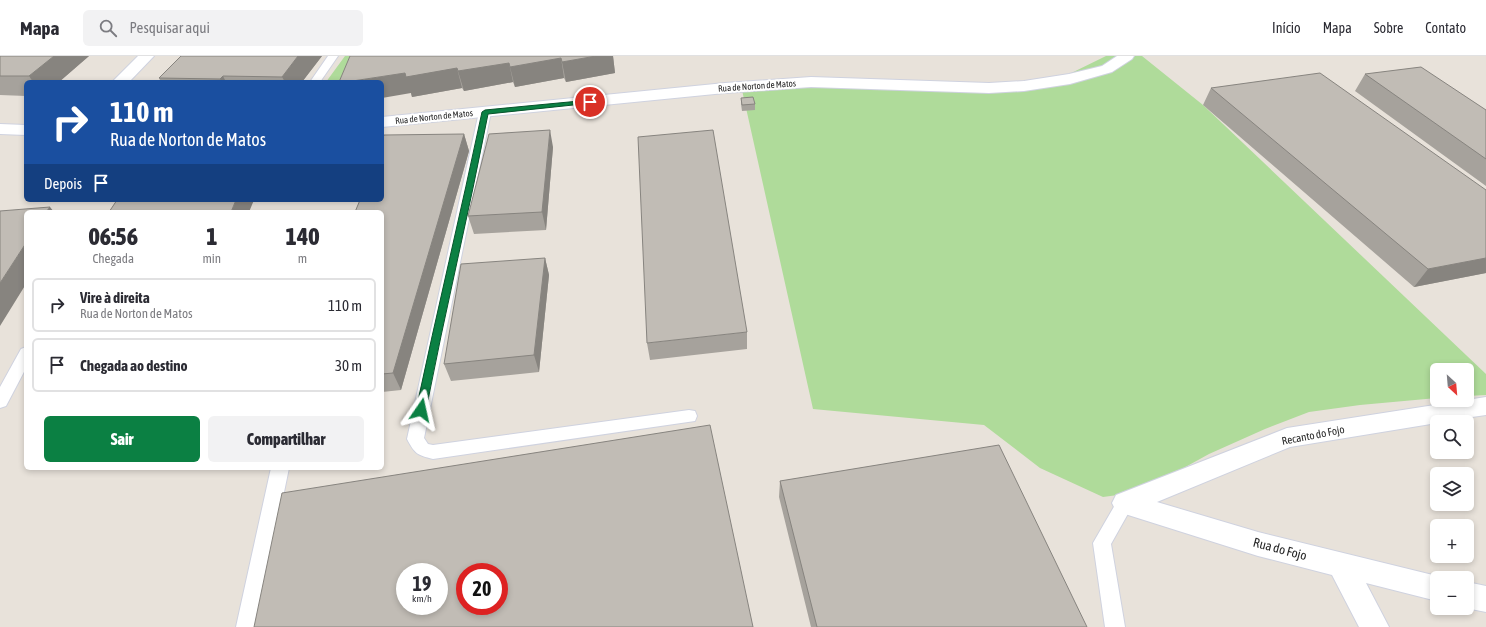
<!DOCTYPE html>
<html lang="pt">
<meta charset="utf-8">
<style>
body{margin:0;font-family:"Asap Condensed",sans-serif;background:#f2f2f3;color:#2b2b33;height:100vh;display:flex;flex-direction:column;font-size:15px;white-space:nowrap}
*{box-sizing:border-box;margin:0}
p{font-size:13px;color:#7c7c81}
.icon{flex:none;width:22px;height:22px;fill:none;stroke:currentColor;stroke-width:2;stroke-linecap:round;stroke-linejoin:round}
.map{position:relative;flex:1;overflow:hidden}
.drawer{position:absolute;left:24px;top:154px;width:360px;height:260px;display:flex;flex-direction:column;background:#fff;border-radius:6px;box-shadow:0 2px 6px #0003}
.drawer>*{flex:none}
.hud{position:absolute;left:24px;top:24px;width:360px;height:122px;border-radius:6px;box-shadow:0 2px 6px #0003;background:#1a4fa0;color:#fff;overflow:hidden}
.needle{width:26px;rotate:154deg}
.controls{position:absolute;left:1430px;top:307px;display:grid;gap:8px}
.controls a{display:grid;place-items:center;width:44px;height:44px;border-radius:6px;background:#fff;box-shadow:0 2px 6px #0003;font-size:20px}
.speed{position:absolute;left:396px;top:507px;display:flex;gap:8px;font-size:20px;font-weight:700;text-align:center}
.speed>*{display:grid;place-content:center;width:52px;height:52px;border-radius:50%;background:#fff;box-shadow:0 2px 6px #0003;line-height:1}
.speed small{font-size:10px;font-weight:400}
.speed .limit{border:6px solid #d22;background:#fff;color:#111}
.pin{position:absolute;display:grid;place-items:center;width:34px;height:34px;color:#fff;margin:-17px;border:2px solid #fff;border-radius:50%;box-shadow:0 1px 4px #0007}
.me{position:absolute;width:44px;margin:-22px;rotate:11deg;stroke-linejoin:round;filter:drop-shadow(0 0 3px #0008)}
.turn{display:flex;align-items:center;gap:14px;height:84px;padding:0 20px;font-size:18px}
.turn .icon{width:52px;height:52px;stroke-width:2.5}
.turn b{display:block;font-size:28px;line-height:34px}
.then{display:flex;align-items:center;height:38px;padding:0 20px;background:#0003;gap:8px;font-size:15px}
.eta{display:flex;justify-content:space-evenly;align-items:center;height:68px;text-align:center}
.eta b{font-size:24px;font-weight:800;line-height:28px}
.primary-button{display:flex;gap:8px;margin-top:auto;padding:8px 20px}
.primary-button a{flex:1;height:46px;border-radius:6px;background:#0b8043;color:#fff;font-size:16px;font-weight:800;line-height:46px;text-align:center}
.primary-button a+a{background:#f2f2f3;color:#2b2b33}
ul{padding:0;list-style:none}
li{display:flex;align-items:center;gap:12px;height:54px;margin:0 8px 6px;padding:0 12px;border:2px solid #e1e1e2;border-radius:6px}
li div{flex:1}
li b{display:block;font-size:15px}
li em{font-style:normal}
header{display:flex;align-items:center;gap:24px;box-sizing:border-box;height:56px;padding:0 20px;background:#fff;border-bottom:1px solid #e1e1e2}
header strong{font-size:19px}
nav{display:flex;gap:22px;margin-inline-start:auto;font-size:14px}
.search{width:280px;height:36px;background:#f2f2f3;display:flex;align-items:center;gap:10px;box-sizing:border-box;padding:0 14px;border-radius:6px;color:#7c7c81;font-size:15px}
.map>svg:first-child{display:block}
</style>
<header>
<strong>Mapa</strong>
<div class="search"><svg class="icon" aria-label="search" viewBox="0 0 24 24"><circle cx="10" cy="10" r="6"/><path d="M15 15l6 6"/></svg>Pesquisar aqui</div>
<nav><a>Início</a><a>Mapa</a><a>Sobre</a><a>Contato</a></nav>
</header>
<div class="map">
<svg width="1486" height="571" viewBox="0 0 1486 571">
<rect width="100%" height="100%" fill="#e8e2da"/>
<path fill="#afdb9a" d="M345 0H353L341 26H326Z
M1106 0H1142L1203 49 1486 318V339L1467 340V314H1437V342L1360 349 1309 356 1265 373 1209 398 1140 436 1103 441 1040 412 984 369 813 353 742 34 801 28 998 29 1057 24Z"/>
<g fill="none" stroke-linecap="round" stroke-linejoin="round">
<defs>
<path id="lane" d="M328 0H338L320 26H310Z
M485 53 491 56 424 382 428 388 433 389 689 354 695 355 697 360 695 365 433 403C417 399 415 398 407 383L479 56Z
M26 291V312L6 350 0 352V331L21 293Z
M271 412H289L256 571H236Z
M1125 439 1131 442 1134 447 1111 488 1125 571H1105L1093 487 1119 442Z"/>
<path id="street" d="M138 0H154L129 26H112Z
M1486 341V359L1437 366V367L1290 391 1157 446 1258 476 1445 522H1437V545L1366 527 1389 571H1359L1332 519 1258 500 1125 458 1116 455 1112 447 1116 439 1287 372Z
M1467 526 1486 530V556L1466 552Z"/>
<path id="secondary" d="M1117 0H1134L1132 3 1112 16 1070 28 1024 35 989 37 811 31 725 37 382 71V61L725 27 811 21 989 27 1024 25 1069 18 1102 10Z
M0 68 26 69V79L0 78Z"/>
</defs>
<use href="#lane" stroke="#cfd2df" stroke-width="2"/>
<use href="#street" stroke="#cfd2df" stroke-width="2"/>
<use href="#secondary" stroke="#cfd2df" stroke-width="2"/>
<use href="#lane" fill="#fff" fill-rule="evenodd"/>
<use href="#street" fill="#fff" fill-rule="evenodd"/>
<use href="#secondary" fill="#fff" fill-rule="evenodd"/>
</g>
<path fill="#a6a29c" d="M0 0H89L59 26H26V40L0 39Z
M181 0H322L302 26H161L159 22Z
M350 0H613L615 17 566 26 564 22 515 31 513 26 464 35 462 32 412 41 411 37Z
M1365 18 1486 54V130L1355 35Z
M1211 32 1486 134V217L1414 231 1203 49Z
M741 42 755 48V54L742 55 741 48Z
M464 78 469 95 401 334 382 336V156Z
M553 91 546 174 474 178 468 160Z
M545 202 549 219 539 316 451 325 444 308Z
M747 276V293L650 304 647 287Z
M780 425 1087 571H811L779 441Z"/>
<path fill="#87847f" d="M54 0H89L59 26H33L29 20Z
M298 0H322L302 26H285L282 21Z
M596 0H613L615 17 566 26 562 6Z
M561 2 564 22 515 31 510 11Z
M509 7 513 26 464 35 458 15Z
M457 12 462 32 412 41 411 37 382 42V26H346L405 17Z
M223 20 226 26H221L220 23Z
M550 74 553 91 546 174 542 156Z
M464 78 469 95 401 334 393 317Z
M236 144H254L249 156H231Z
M50 151 54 156H46Z
M26 187V228L0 270V227Z
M545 202 549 219 539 316 534 299Z
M1486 202V217L1414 231 1428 213Z"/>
<path fill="#c1bcb5" stroke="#87847f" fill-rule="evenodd" d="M0 0H54L29 20H0Z
M181 0H298L282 21 223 20 220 23 159 22Z
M350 0H596L562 6 561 2 510 11 509 7 458 15 457 12 406 21 405 17 346 26H339Z
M1421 11 1486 54V103L1365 18Z
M1320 17 1486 134V202L1428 213 1211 32Z
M753 41 755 48 742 49 741 42Z
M550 74 542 156 468 160 489 78Z
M713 74 747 276 647 287 638 81Z
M464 78 393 317 382 318V156H355L360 144H382V85L384 79Z
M117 144H236L231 156H109Z
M50 151 46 156H26V187L0 227V155Z
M545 202 534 299 444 308 461 208Z
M710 369 753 571H254L282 437ZM405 516H439V550H405ZM465 516H499V550H465Z
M999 389 1087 571H817L780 425Z"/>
<path fill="#0b8043" stroke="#07532c" d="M590 44H592V47L488 58C469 157 445 255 426 354L425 357H418L416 354C437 255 461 156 482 56L485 54Z"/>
<g text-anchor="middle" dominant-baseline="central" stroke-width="4" stroke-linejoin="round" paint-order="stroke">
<g font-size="9" fill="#272727" stroke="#fff">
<text transform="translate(757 30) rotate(-4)">Rua de Norton de Matos</text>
<text transform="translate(434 61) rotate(-6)">Rua de Norton de Matos</text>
</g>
<g font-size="11" fill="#272727" stroke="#fff">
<text transform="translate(1313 379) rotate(-11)">Recanto do Fojo</text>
</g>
<g font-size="13" fill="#272727" stroke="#fff">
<text transform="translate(1280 493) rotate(15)">Rua do Fojo</text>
</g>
</g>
</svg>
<div class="controls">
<a><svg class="needle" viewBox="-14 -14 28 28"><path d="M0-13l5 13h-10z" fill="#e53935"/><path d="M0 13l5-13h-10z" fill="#7c7c81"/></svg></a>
<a><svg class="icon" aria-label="search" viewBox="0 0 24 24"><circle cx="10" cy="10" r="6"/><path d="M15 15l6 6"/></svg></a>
<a><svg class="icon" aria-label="layers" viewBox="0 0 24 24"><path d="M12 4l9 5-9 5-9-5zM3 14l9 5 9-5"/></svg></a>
<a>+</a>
<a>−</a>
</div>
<div class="speed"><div>19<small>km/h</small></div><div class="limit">20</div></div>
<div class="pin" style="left:590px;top:46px;background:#d93025"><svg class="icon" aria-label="arrive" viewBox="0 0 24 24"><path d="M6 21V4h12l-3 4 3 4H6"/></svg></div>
<svg class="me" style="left:421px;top:354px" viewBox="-20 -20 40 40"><path d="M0-17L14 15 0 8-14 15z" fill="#0b8043" stroke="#fff" stroke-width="4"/></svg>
<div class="hud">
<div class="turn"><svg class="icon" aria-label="right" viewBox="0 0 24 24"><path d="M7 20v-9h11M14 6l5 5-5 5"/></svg><div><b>110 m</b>Rua de Norton de Matos</div></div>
<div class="then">Depois<svg class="icon" aria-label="arrive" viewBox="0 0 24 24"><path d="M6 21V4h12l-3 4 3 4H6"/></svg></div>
</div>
<section class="drawer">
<div class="eta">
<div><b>06:56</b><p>Chegada</p></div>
<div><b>1</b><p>min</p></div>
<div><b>140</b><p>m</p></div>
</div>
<ul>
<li><svg class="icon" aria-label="right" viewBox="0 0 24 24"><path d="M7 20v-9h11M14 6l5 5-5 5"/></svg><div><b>Vire à direita</b><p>Rua de Norton de Matos</p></div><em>110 m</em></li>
<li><svg class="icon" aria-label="arrive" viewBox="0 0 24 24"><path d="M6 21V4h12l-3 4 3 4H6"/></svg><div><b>Chegada ao destino</b></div><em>30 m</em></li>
</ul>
<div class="primary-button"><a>Sair</a><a>Compartilhar</a></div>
</section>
</div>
